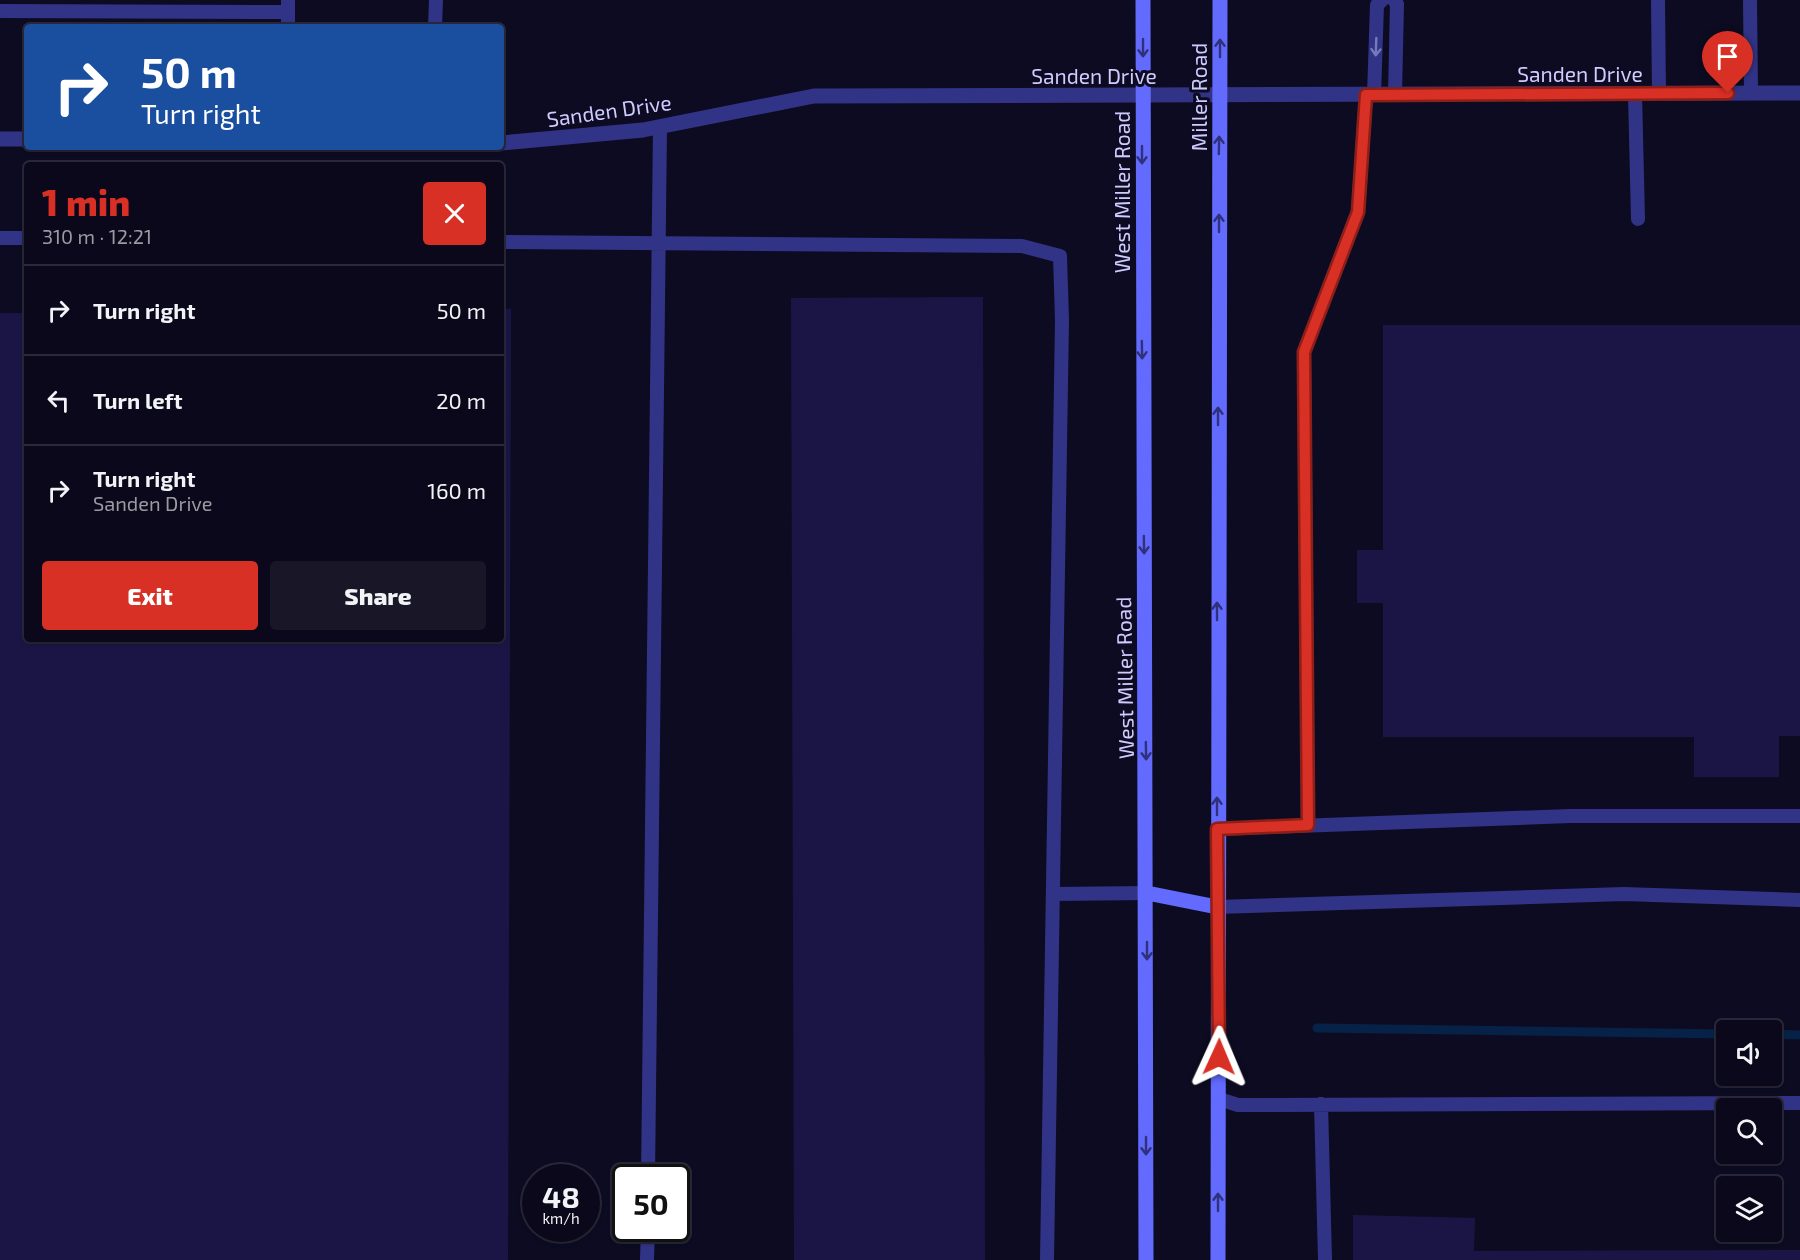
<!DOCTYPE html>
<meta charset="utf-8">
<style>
body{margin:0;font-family:"Exo 2",sans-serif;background:#181627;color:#f1f3f6;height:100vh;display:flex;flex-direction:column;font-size:22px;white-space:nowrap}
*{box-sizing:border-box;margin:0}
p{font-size:20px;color:#999aa2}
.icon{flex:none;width:33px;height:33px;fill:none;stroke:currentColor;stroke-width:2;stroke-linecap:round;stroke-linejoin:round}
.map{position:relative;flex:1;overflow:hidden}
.sheet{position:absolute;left:24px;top:162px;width:480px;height:480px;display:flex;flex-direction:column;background:#0a081a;border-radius:6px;box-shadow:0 2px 4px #0004,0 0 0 2px #2a2939}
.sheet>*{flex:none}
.guide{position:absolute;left:24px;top:24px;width:480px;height:126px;border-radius:6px;box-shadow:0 2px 4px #0004,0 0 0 2px #2a2939;background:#1a4fa0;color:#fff;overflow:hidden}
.buttons{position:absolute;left:1716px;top:1020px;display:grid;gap:12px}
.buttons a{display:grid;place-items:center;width:66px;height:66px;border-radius:6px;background:#0a081a;box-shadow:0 2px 4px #0004,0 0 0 2px #2a2939;font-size:30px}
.speed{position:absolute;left:522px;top:1164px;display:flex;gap:12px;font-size:30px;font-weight:700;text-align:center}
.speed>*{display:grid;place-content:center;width:78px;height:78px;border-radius:50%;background:#0a081a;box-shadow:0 2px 4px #0004,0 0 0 2px #2a2939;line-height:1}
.speed small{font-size:15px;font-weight:400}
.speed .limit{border:3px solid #111;border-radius:9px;background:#fff;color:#111}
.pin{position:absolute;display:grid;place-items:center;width:51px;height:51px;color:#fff;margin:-62px -26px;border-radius:50% 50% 50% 0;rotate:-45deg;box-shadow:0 0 6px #0007}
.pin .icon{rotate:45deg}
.me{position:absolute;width:66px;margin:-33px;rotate:1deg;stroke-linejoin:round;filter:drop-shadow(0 0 4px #0008)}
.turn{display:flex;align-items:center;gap:21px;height:126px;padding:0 18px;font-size:27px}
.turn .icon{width:78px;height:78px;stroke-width:2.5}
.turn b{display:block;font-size:42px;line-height:51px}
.round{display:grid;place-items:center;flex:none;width:63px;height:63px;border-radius:6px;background:#181627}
.overview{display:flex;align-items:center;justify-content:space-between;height:102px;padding:0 18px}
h1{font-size:36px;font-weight:800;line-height:45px;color:#d93025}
.button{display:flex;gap:12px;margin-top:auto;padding:12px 18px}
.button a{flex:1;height:69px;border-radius:6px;background:#d93025;color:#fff;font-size:24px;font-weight:800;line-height:69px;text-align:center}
.button a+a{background:#181627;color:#f1f3f6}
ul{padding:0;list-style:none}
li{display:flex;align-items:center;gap:18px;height:90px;padding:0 18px;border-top:2px solid #2a2939}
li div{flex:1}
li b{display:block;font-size:22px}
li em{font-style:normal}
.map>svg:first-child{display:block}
</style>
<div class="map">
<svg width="1800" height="1260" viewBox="0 0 1800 1260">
<rect width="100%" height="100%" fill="#0d0b22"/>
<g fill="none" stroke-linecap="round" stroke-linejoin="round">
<path stroke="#062246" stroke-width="9" d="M1317 1028 1726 1034
M1772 1034 1800 1035"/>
</g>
<path fill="#1b1545" d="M983 297 985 1260H794L791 298Z
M501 309H511L508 1260H0V313H27V639H501Z
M1383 325H1800V736H1779V777H1694V737H1383V603H1357V550H1383Z
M1353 1215 1475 1218 1474 1251 1800 1250V1260H1353Z"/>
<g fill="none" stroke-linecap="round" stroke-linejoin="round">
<path stroke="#313486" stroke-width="14" d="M1394 0 1397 4 1395 95
M1658 0 1659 94
M1750 0 1751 93
M0 11 288 12
M288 27V0
M435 27 436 0
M1635 94 1638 219
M1374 95 1377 5 1382 0
M0 238H27
M501 242 1022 246 1060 256 1062 320 1047 1260
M1308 825 1304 352 1358 212 1366 95
M1217 829 1570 816H1800
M1053 894 1147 893
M1217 907 1624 894 1800 900
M1219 1099 1238 1105 1800 1103
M1321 1104 1325 1260
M648 1178 660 127
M647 1260 648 1228"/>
<path stroke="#313486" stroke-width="15" d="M0 139H27
M501 143 643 130 814 96 1800 93"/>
<path stroke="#636bff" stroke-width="15" d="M1143 0 1146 1260
M1147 893 1217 907
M1218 1260 1220 0"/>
</g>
<defs><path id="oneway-shaft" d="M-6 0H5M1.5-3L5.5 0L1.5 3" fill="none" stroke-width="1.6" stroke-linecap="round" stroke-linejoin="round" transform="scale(1.5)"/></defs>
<use stroke="#7878bc" href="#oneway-shaft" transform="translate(1376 47) rotate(92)"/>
<g stroke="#2f317a">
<use href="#oneway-shaft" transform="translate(1143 48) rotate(90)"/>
<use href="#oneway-shaft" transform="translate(1220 48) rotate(-90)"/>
<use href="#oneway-shaft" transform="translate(1219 145) rotate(-89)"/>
<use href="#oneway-shaft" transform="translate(1142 155) rotate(90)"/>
<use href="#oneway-shaft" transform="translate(1219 223) rotate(-90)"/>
<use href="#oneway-shaft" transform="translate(1142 350) rotate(89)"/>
<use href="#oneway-shaft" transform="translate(1218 416) rotate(-90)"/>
<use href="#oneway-shaft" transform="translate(1144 545) rotate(89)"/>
<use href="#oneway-shaft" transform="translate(1217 611) rotate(-90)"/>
<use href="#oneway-shaft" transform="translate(1146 751) rotate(89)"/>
<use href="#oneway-shaft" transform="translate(1217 806) rotate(-90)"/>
<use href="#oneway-shaft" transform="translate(1147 951) rotate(90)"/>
<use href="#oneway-shaft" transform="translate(1146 1146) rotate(90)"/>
<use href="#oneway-shaft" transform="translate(1218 1202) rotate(-90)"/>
</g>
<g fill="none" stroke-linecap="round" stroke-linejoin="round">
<defs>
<path id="route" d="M1219 1057 1217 829 1308 825 1304 352 1358 212 1366 95 1728 93"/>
</defs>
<use href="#route" stroke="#8d1f18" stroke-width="15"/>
<use href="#route" stroke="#d93025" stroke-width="10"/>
</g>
<g text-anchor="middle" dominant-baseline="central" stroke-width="6" stroke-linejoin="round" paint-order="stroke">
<g font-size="21" fill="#ceccff" stroke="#0d0b22">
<text x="1580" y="73">Sanden Drive</text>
<text x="1094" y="75">Sanden Drive</text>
<text transform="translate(1198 97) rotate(-90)">Miller Road</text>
<text transform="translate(609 110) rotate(-8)">Sanden Drive</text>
<text transform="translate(1121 192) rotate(-90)">West Miller Road</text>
<text transform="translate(1124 678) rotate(-91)">West Miller Road</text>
</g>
</g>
</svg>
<div class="buttons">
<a><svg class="icon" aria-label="sound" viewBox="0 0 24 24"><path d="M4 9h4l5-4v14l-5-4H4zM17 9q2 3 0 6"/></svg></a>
<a><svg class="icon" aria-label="search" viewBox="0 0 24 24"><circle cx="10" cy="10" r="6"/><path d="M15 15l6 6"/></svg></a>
<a><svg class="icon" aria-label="layers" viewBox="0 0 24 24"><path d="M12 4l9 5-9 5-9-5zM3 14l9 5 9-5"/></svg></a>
</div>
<div class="speed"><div>48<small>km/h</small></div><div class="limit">50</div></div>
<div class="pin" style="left:1728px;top:93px;background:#d93025"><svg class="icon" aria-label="arrive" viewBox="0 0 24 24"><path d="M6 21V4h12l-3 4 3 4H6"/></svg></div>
<svg class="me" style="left:1219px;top:1057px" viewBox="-20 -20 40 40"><path d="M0-17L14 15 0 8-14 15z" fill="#d93025" stroke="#fff" stroke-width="4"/></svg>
<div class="guide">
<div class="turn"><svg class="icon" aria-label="right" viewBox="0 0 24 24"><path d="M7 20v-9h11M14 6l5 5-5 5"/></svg><div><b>50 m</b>Turn right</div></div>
</div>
<section class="sheet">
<div class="overview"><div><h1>1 min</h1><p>310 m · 12:21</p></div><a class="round" style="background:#d93025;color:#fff"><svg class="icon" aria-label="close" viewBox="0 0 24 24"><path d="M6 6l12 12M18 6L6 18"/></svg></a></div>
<ul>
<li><svg class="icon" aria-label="right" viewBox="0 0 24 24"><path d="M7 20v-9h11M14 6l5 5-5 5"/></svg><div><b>Turn right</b></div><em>50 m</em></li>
<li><svg class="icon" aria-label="left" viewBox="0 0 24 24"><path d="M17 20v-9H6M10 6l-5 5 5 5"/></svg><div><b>Turn left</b></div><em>20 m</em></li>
<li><svg class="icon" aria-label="right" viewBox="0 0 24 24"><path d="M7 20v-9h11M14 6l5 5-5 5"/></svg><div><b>Turn right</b><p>Sanden Drive</p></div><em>160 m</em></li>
</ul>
<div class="button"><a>Exit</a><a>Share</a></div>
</section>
</div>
